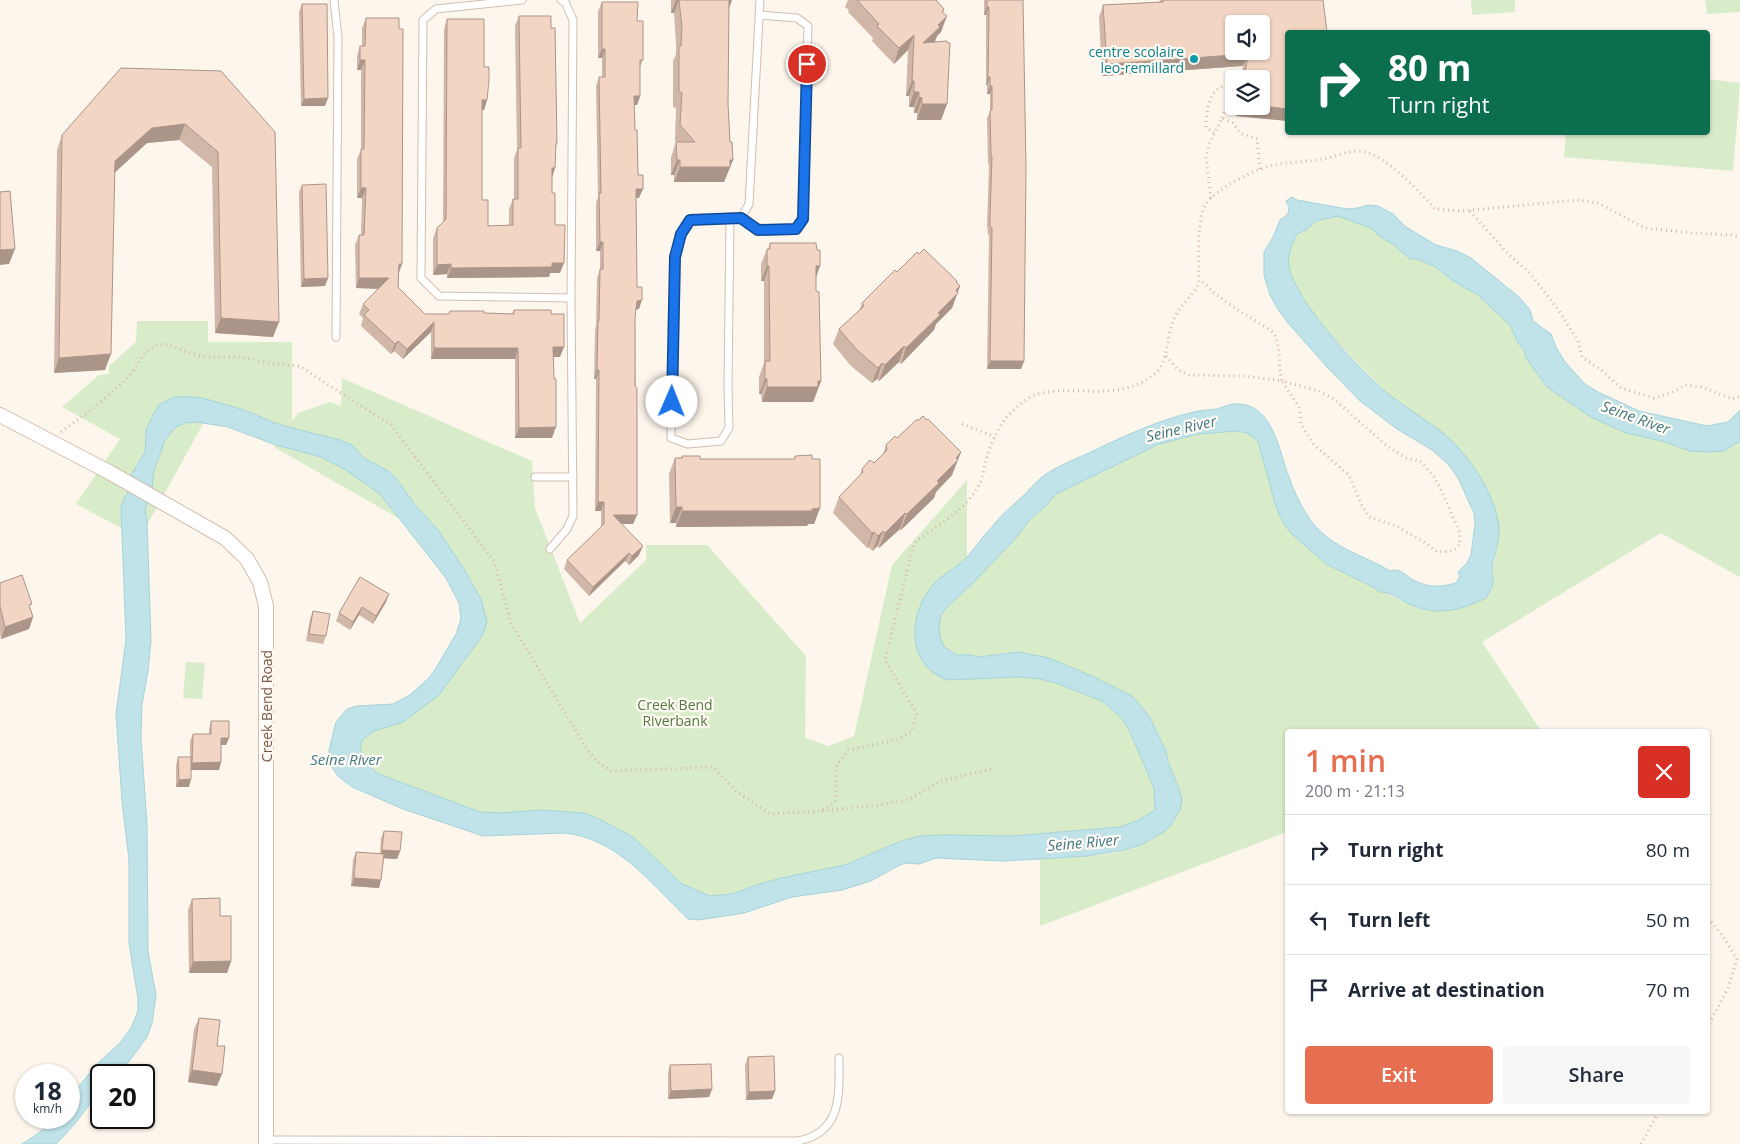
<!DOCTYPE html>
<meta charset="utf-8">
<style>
body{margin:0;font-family:"Open Sans",sans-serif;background:#f6f6f7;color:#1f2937;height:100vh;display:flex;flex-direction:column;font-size:19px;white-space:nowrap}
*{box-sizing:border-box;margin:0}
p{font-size:16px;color:#747a83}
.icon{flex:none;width:28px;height:28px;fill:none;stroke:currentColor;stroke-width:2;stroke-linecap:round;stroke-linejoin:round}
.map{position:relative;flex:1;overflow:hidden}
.details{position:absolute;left:1285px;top:729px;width:425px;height:385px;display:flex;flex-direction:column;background:#fff;border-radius:5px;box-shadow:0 1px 4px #0004}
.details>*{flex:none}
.banner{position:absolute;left:1285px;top:30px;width:425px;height:105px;border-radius:5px;box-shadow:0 1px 4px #0004;background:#0b6e4f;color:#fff;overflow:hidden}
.buttons{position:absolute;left:1225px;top:15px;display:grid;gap:10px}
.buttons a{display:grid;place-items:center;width:45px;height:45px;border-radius:5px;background:#fff;box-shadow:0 1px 4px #0004;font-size:25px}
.speed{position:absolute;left:15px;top:1064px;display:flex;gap:10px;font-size:25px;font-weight:700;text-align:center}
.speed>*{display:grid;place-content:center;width:65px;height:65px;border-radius:50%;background:#fff;box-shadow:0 1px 4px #0004;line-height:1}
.speed small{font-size:12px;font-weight:400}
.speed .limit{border:2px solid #111;border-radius:8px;background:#fff;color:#111}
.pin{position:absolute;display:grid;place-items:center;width:42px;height:42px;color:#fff;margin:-21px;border:2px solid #fff;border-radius:50%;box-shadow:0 1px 5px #0007}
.me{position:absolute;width:55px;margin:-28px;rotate:1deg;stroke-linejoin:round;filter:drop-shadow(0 0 4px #0008)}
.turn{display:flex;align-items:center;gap:18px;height:105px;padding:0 20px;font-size:22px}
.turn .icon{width:65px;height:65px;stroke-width:2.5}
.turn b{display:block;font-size:35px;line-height:42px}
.round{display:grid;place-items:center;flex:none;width:52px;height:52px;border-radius:5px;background:#f6f6f7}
.headline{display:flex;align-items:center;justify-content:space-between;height:85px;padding:0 20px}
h1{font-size:30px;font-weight:600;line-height:38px;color:#e76f51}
.action{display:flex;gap:10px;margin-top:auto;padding:10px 20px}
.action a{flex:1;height:58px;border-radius:5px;background:#e76f51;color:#fff;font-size:20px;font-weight:600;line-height:58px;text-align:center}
.action a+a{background:#f6f6f7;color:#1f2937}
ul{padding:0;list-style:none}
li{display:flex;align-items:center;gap:15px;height:70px;padding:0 20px;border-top:1px solid #e0e1e3}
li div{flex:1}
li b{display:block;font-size:19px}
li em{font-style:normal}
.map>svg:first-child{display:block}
</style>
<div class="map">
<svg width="1740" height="1144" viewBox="0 0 1740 1144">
<rect width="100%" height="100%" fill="#fdf6ec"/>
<path fill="#d8ecc9" d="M1471 0H1515V12L1472 15Z
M1705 0H1740V12L1707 14Z
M1708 79 1740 83 1733 171 1564 157 1566 133 1708 132Z
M1338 216 1373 229 1379 236 1394 245 1410 259H1417L1434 266 1455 282 1478 295 1510 325 1518 343 1524 350 1526 358 1662 441 1690 451H1724L1740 440V577L1661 533 1482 642 1541 731H1288L1287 832 1040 926V859C1070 857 1114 857 1141 845 1149 841 1157 836 1165 831L1179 789 1168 762 1166 751 1149 716 1132 696 1018 652 979 657 970 655H957L944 647 940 637 939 625 941 615 946 608 973 583 1015 539 1031 518 1045 507 1056 494 1159 444 1198 434 1237 431 1247 433 1258 441 1276 507 1284 524 1291 533 1326 564 1417 608 1428 611 1493 584C1491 569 1494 567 1496 553 1499 542 1499 531 1498 520 1461 478 1425 436 1388 394 1359 362 1297 310 1289 267 1287 255 1292 244 1297 234L1306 230 1316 221Z
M137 321H208V342H292V421L298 413 330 402 341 406 342 378 532 461 535 508 580 623 646 560V545H707L806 656 805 738 829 746 854 736 892 565 967 480V557L957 568 934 583 920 655 1019 677 1040 679 1056 683 1102 701 1122 718 1131 734 1154 788 1155 810 1140 820 1120 827 1012 836 944 835 919 836 899 842 845 865 781 878 760 884 732 894 710 896 682 884 633 837 502 813 480 812 379 774 365 763 360 748 363 739 374 731 403 722 482 636 449 547 274 447 288 427 275 423 209 413 140 538 76 504 120 439 62 407 99 375 109 374V366L136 342Z
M186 662 205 663 202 699 183 698Z"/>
<path fill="#bfe3e8" stroke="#a5d3da" d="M1292 197 1297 200 1347 209 1358 208 1368 205 1378 206 1393 214 1406 227 1436 245 1457 251 1471 258 1519 297 1530 310 1533 321 1551 334 1556 347 1565 362 1585 384 1598 392 1639 411 1707 426 1728 422 1740 410V441L1724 451 1711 452 1690 451 1662 441 1626 433 1591 417 1547 387 1526 358 1524 350 1518 343 1510 325 1478 295 1455 282 1434 266 1417 259H1410L1394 245 1379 236 1373 229 1338 216 1316 221 1306 230 1297 234C1292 244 1287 255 1289 267 1296 302 1358 368 1386 392 1406 409 1435 424 1453 442 1473 463 1492 491 1498 521 1502 537 1494 553 1492 569 1491 574 1494 579 1493 584 1492 588 1488 594 1486 598 1459 611 1435 617 1407 603 1398 598 1389 591 1378 592L1377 589 1326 564 1291 533 1284 524 1276 507 1258 441 1247 433 1237 431 1198 434 1159 444 1056 494 1045 507 1031 518 1015 539 973 583 946 608 941 615 939 625 940 637 944 647 957 655H970L979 657 1018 652 1049 658 1094 677 1132 696 1149 716 1166 751 1168 762 1179 789 1182 800 1180 810 1171 825 1165 831 1141 845 1124 850 1087 856 1040 859 1003 861 936 858 919 864 905 863 896 867 871 881 842 890 792 897 744 913 699 920 688 919 684 915C649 881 616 838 564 833L483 836 403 809 352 787 338 776 333 769 329 759V750L336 722 347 709 357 706 393 704 410 695 429 678 436 668 456 634 461 619 459 603 446 578 380 494 346 470 321 457 276 445 228 427 197 422 185 423 176 427 165 440 154 471 152 487 147 503 145 511 147 521 151 641 148 671 142 704 141 738 147 824 148 951 156 995 152 1023 147 1037 128 1063 114 1075H101V1089L74 1125 56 1144H22L39 1133 54 1118H69V1098L99 1062 121 1042 131 1028 138 1011V999L129 943V860L122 801 116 714 126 640 121 508 124 499 128 492 131 475 145 452 146 430 154 413 160 404 174 397H196L206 399 244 410 275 423 292 428 340 440 352 445 364 458 388 471 395 477 416 506 438 530 464 569 481 599 487 622 482 636 439 695 403 722 374 731 363 739 360 748 365 763 379 774 480 812 502 813 540 810 584 813 599 819 633 837 682 884 710 896 732 894 760 884 781 878 845 865 899 842 919 836 944 835 1012 836 1120 827 1139 820 1155 810 1154 788 1131 734 1122 718 1102 701 1056 683 1040 679 1019 677 948 680C906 666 908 615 932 586 940 575 956 569 967 557 975 548 982 537 991 528 1000 516 1012 506 1023 496 1029 490 1035 483 1042 477 1055 467 1073 460 1089 453 1122 437 1158 420 1194 412 1202 410 1209 410 1217 409 1224 407 1232 403 1239 404 1274 406 1279 452 1289 477 1294 492 1302 508 1311 521 1333 549 1362 554 1390 571 1401 567 1406 577 1415 581 1429 588 1442 587 1456 583L1460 576 1458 572 1467 563 1471 555 1475 524 1474 513 1458 478 1448 464 1432 450 1397 429 1360 401 1327 367 1288 323 1279 311 1270 295 1264 275V252L1273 237 1280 220 1288 214 1289 207 1286 201Z"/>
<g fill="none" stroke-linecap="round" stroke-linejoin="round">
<defs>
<path id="lane" d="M334 0 338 37 336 337
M522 0 436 9 423 20 421 278 439 296 571 298
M730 218 728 386 729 428 721 441 688 444 671 438 675 257 681 234 689 220 741 218 749 204 760 0
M741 218 758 230 796 229 803 219 808 26 797 18 759 15
M535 477H573
M550 549 567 529 573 516 571 298 573 20 565 2 561 0
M266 1140 798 1141C843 1132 839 1094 839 1058"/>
<path id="street" d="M0 415 109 472 225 538 247 559 260 582 266 606V1144"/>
</defs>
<use href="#lane" stroke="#d1beb0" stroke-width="9"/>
<use href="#street" stroke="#d1beb0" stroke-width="16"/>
<path stroke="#d9b8a5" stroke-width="3" stroke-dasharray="1 4" stroke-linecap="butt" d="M1238 79V78
M1222 118 1234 89
M1214 133 1206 127C1207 106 1209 85 1234 84
M1211 198 1206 158 1209 144 1222 118 1233 123 1240 133 1257 139 1260 170
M1470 211 1508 254 1530 273 1559 311 1578 341 1582 357 1600 369 1621 388 1654 398 1671 393 1686 385 1701 387 1733 399 1740 396
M1166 356 1178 370 1189 375 1245 376 1282 381 1299 407 1301 424 1314 445 1349 475 1361 504 1369 517 1396 526 1424 542 1437 552 1453 551 1460 544 1459 531 1446 501 1435 478 1420 461 1406 458 1387 446 1334 399 1319 391 1282 381C1278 367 1281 351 1276 338 1274 331 1265 327 1259 323 1244 314 1230 305 1217 295 1210 290 1207 284 1199 280
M962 424 995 437
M61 432 95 407 129 377 145 353 158 344 168 345 202 357H243L268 363 299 366 391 425 494 561 511 623 588 751 600 764 611 771 713 767 737 792 770 814 821 811 835 802 837 765 848 750 897 740 911 732 917 714 885 660 914 543C937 526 965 511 979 485 983 478 984 468 986 460 992 441 1000 421 1016 408 1021 403 1031 396 1038 394 1075 384 1114 402 1149 378 1152 375 1156 374 1158 371 1170 354 1166 334 1175 317 1181 304 1193 296 1199 283 1199 263 1196 219 1206 204 1218 187 1255 169 1275 165 1292 161 1311 162 1328 158 1340 155 1352 149 1365 152 1386 156 1421 193 1435 209L1461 211 1577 200 1598 203 1645 228 1691 233 1733 235 1740 237
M822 811 879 805 908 800 941 781 991 769
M1708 918 1722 935 1737 959 1728 988 1708 1026
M1641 1144 1659 1111"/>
<use href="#lane" stroke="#fff" stroke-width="7"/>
<use href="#street" stroke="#fff" stroke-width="14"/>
</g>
<path fill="#d1b7a8" d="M671 0H732L729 9 728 104 730 142 733 160 724 182H674V175H671V157L676 142 675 140 676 108 673 107V61L676 54V44L674 13H671Z
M848 0H936L944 9 943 13 941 32 937 36 935 42 947 104 941 120H917V113H914V107H909V96H906L908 50 894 64 872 41 873 38 848 12 849 10 845 7Z
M984 0H1023L1024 361 1021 369H987L989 236 988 234 987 225 989 165 988 163 987 118 990 112V94H987V85H986V15H984Z
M1160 0H1323L1288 32V121L1236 116 1237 106H1261V79H1241L1243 66 1102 76 1099 17 1103 5 1159 2Z
M602 2 637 21 643 60 640 67V96L637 105H634L635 130 639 198H636L637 287 639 309H636L635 317 637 515 633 524H621L639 555 629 565 625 561 589 596 564 569 567 560 601 527V511H595L596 379H594L595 330 596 326 597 278 600 269V251H596V202L598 198 596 86 599 77H602V58H598V11Z
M302 4 325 106H301L299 12Z
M519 16 551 28 557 143 556 147 552 176V193L560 273H550L549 277 447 278V274L433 275V238L437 228 443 222 444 29 447 19 484 67 487 100 484 110H482V200L488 226 509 225V209L513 199H514V158L517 150 515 26Z
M366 18 402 264 399 273 398 287 425 314H449L450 311 484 313 512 314 514 310 551 314 560 357H553L552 438H515V359H431V332L403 359 394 351 391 354 361 326 363 318 359 314 363 304 379 289 356 288 355 245 359 235H361L362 198H357V159L361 150V70H357V56L360 46H362V28Z
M221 71 273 337 215 333 212 167 179 140 147 143 115 172 105 370 54 373 57 150 62 135Z
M302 185 328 278 325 286 301 287 299 192Z
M770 243 817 250 820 266 816 278V291L821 381 813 402H762L761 394H759V377L764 363V281H761V264L767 249H768Z
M919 254 957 282 960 286 952 308 936 324 934 330 901 364 899 362 879 381 877 379 872 383 851 366 833 344 839 329 859 311 862 303Z
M897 438 961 452 952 475 936 492 934 498 901 530 900 529 879 548 877 546 873 551 868 547 867 548 833 513 839 497 860 475 862 469 874 463 883 454 886 445Z
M682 456 700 459H794L795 456 812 459 820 508 814 524H808L807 526 676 527V523H670L669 474 675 458H681Z
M0 583 30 609 33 617 29 629 1 639 0 634Z
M386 602 373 624 359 615 350 630 336 621 339 613Z
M313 611 326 636 323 644 306 641 310 619Z
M211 721 229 738 226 745H221V762L219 770H191L189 787H176V765L178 757H190V741L193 734H209V729Z
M384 831 400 851 397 859 384 858 379 888 351 886 353 860 356 852 380 854 381 838Z
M192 899 220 916 231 961 227 973H189L188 910Z
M199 1018 217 1046V1086L188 1082 194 1029Z
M748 1057 775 1091 772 1099 746 1100 745 1065Z
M670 1065 712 1089 709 1097 668 1099V1073Z"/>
<path fill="#aa9588" d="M676 0H679L674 13H671Z
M728 0H732L727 13Z
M987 7H989L986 15H984Z
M944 9 939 24 947 16 941 32 937 36 934 43H923L942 12Z
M914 35 908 50 894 64 899 48Z
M602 49H605L602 58H598Z
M1248 54 1243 66 1102 76 1107 64Z
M360 60H365L361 70H357Z
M988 77H990L987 85H986Z
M912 81H914L909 96H906Z
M990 86H992L990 94H987Z
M914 92H919L914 107H909Z
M634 96H640L637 105H631Z
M919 97 922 98 917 113H914Z
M328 98 325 106H301L304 99Z
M482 100H487L484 110H479Z
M922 104H947L941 120H917Z
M1239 106H1261L1288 109V121L1236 116Z
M185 124 179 140 147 143 110 177 115 161 152 128Z
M677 160H680L674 175H671Z
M730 160H733L724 182H674L680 167Z
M552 168H555L552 178Z
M361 188H366L362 198H357Z
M636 189H643L639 198H633Z
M600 242H603L600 251H596Z
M15 249 9 264 0 265V250Z
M552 263H564L560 273H550L549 277 447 278 451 268Z
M399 264H402L398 274Z
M451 264 447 274 433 275 437 265Z
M767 266H769L764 281H761Z
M816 266H820L814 282Z
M328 278 325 286 301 287 304 279Z
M359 278H389L386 289 356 288Z
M960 286 952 308 936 324 934 330 901 364 906 348 938 313 956 290Z
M642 300 639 309 634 310 637 301Z
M221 318 279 322 273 337 215 333Z
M434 322 431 332 403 359 407 349Z
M398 341 394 351 391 354 395 344Z
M904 346 899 362 879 381 885 365Z
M553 347H564L560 357H550Z
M434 348H518L515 359H431Z
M111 354 105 370 54 373 59 358Z
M990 361H1024L1021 369H987Z
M882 363 877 379 872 383 878 368Z
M597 370H599L596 379H594Z
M765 379H767L761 394H759Z
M821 381 813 402H762L767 387Z
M556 427 552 438H515L519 428Z
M961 452 952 475 936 492 934 498 901 530 907 514Z
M598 502H604L601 511H595Z
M676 507H682L676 523H670Z
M820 508 814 524H808L807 526 676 527 682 511Z
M905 513 900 529 879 548 885 533Z
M613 515H637L633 524H609Z
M883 531 877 546 873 551 878 536Z
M874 532 868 547 867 548 872 533Z
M643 546 639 555 629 565 632 556Z
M629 553 625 561 589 596 593 587Z
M389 594 386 602 373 624 376 616Z
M362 607 359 615 350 630 353 622Z
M33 617 29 629 1 639 5 627Z
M221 738H229L226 745H218Z
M221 762 219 770H190L192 763Z
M191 779 189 787H176L179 780Z
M382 850 400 851 397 859 379 858Z
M354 878 381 880 379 888 351 886Z
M231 961 227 973H189L193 962Z
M192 1070 222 1074 217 1086 188 1082Z
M712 1089 709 1097 668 1099 671 1091Z
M775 1091 772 1099 746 1100 749 1092Z"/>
<path fill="#f3d5c3" stroke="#aa9588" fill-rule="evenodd" d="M679 0H729L728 104 730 142H732L733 160H730V167H680V160H677L676 142H695L680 125 682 93 679 91V46H681L682 28Z
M857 0H936L944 9 942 12 947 16 938 25 940 27 923 43 947 41 948 43H950L947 104H922V98L919 97V92H914V81H912L914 35 899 48 877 26 879 24Z
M987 0H1023L1026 168 1024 361H990L992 228 990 226V217L992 157 991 155 990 111 992 110V86H990V77H988L989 16V7H987Z
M1163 0H1323L1327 32H1288V109L1261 106V79H1244L1248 54 1107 64 1103 5 1163 2ZM1234 24H1261V51H1234Z
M602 2H638L637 21H643V60H640V96H634L635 130H637L638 175H643V189H636L637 287H642V300L637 301 635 317V386L637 388V515H613L643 546 632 556 629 553 593 587 567 560 604 524V502H598L599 370H597L598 321H599L600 269H603V242H600L599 193H601L599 77H605V49H602Z
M302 4H327L328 98 304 99Z
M519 16H551V28H555L557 143H556L555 168H552V193H555V225H565L564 263H552V267L451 268V264L437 265V228L446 219 447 19H484V67H489V80L487 100H482V200H488V226L513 225V199H518V148H521Z
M366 18H399V29H403L402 264H399L398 287 425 314H449L450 311H484V313L514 314V310H551V314H564V347H553L554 379H556V427L519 428 518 348H434V322L407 349 398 341 395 344 364 315 369 310 363 304 389 278H359V235H364L366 188H361V149H364L365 60H360V46H365Z
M121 68 221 71 275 132 279 322 221 318 218 152 185 124 152 128 115 161 111 354 59 358 62 135Z
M326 184 328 278 304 279 302 185Z
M10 191 15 249 0 250V192Z
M770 243H816L817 250H820V266H816V291L819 292 821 381H818V387H767V379H765V361H770L769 266H767V249H770Z
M924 249 957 281 956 282 960 286 956 290 958 293 938 313 940 315 906 348 904 346 885 365 882 363 878 368 857 350 839 329 864 306 862 303 895 270 897 272 917 252 919 254Z
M923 416 927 420 928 419 961 452 956 458 958 460 937 481 939 483 907 514 905 513 885 533 883 531 878 536 874 532 872 533 839 497 863 472 862 469 870 460 874 463 887 450 886 445 895 436 897 438 916 420H919Z
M812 455V459H820V508L812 509V511H682V507H676L675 458H682V456H700V459H795V456Z
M22 575 32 604 29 605 33 617 5 627 0 606V583Z
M360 577 389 594 376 616 362 607 353 622 339 613Z
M313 611 330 614 326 636 309 634Z
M211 721H229V738H221V762L192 763 193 734H211Z
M178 757H191V779L179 780Z
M384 831 402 832 400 851 382 850Z
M356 852 384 854 381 880 354 878Z
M220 898V916H231V961L193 962 192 899Z
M199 1018 220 1020 217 1046H225L222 1074 192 1070Z
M774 1056 775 1091 749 1092 748 1057Z
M711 1064 712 1089 671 1091 670 1065Z"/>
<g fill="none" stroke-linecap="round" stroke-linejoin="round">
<defs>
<path id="route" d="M672 402 675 257 681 234 690 220 741 218 758 230 796 229 803 219 807 64"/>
</defs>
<use href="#route" stroke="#114b97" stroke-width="12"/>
<use href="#route" stroke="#1a73e8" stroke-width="9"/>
</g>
<circle fill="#0f9aa8" stroke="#fffaf3" stroke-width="2" cx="1194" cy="59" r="5"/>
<g text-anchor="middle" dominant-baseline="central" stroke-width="4.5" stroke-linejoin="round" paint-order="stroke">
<g font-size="14" fill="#0d838f" stroke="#fffaf3" text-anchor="end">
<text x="1184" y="51">centre scolaire<tspan x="1184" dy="16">leo-remillard</tspan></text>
</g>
<g font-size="14" fill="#537a41" stroke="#fffaf3">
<text x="675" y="704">Creek Bend<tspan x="675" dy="16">Riverbank</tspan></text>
</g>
<g font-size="14" fill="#7a5c4d" stroke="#fffaf3">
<text transform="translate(266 706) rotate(-90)">Creek Bend Road</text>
</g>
<g font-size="15" font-style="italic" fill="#437c86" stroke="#fffaf3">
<text transform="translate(1636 417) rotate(20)">Seine River</text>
<text transform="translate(1181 428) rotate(-13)">Seine River</text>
<text x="346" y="759">Seine River</text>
<text transform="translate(1083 842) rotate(-5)">Seine River</text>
</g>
</g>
</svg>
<div class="buttons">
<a><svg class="icon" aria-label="sound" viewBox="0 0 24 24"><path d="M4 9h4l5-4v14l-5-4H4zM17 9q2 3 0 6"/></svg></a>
<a><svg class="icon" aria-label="layers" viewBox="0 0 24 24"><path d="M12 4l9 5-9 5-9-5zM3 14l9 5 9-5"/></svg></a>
</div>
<div class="speed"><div>18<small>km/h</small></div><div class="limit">20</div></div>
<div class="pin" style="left:807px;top:64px;background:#d93025"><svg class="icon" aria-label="arrive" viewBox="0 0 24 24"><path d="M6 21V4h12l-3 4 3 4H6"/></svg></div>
<svg class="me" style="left:672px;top:402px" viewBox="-20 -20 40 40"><circle r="19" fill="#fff"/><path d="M0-13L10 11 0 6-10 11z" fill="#1a73e8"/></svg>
<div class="banner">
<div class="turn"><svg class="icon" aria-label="right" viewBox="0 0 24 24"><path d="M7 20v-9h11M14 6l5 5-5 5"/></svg><div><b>80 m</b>Turn right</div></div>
</div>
<section class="details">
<div class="headline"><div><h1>1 min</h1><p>200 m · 21:13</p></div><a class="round" style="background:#d93025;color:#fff"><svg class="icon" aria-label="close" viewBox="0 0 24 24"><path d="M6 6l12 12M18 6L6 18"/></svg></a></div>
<ul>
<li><svg class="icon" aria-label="right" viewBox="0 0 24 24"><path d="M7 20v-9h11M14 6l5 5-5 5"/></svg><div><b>Turn right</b></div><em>80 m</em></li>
<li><svg class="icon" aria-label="left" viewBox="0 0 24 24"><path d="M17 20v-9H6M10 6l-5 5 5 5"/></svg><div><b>Turn left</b></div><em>50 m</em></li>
<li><svg class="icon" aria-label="arrive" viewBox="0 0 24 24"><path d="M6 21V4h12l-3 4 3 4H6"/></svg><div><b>Arrive at destination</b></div><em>70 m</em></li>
</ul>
<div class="action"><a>Exit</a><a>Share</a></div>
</section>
</div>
